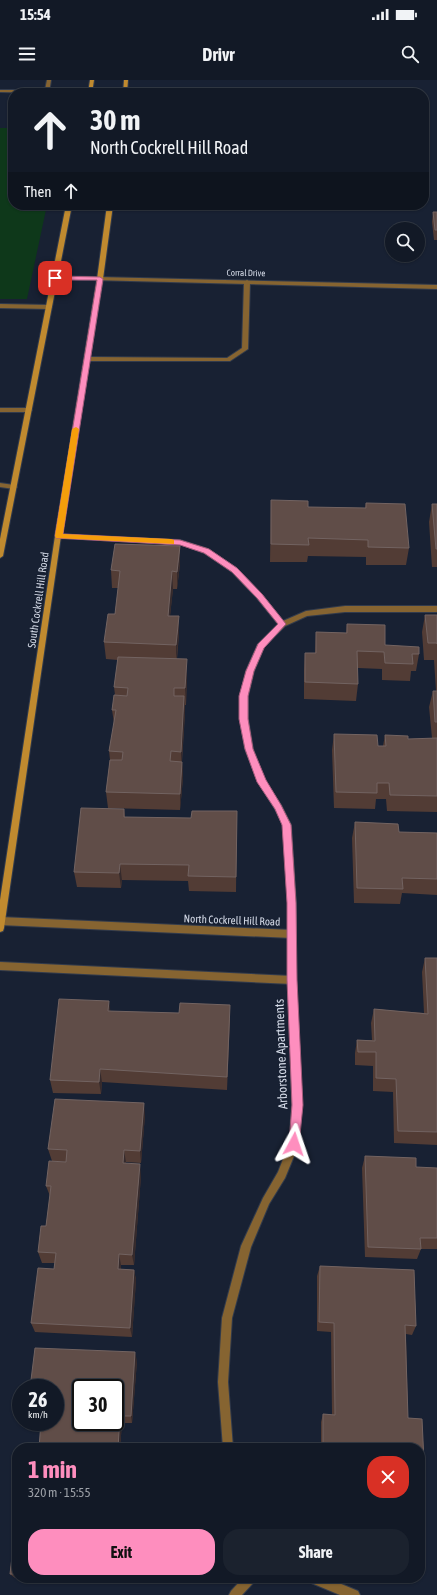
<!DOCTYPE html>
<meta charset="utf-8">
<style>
body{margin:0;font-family:"Asap Condensed",sans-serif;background:#1b222e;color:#f1f3f6;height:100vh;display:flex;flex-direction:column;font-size:15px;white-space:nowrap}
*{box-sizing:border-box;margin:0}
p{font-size:13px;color:#9ca0a7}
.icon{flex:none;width:22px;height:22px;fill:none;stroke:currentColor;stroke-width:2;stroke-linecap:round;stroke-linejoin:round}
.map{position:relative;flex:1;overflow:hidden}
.side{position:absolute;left:12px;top:1363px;width:413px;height:140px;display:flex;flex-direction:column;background:#121926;border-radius:16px;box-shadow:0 1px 3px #0004,0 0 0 1px #313843}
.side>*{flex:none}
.banner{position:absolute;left:8px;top:8px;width:421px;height:122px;border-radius:16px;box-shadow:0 1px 3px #0004,0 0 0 1px #313843;background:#121926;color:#f1f3f6;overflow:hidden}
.buttons{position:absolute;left:385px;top:142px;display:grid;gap:8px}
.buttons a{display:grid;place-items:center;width:40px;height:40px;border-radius:50%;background:#121926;box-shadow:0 1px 3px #0004,0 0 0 1px #313843;font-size:20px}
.speed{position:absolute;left:12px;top:1299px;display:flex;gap:8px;font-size:20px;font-weight:700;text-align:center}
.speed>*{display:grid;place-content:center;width:52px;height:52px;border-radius:50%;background:#121926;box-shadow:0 1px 3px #0004,0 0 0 1px #313843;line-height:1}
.speed small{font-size:10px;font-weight:400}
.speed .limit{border:2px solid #111;border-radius:6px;background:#fff;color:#111}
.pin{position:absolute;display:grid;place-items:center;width:34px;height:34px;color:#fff;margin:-17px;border-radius:8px;box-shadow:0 2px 6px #0006}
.me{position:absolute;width:44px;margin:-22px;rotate:5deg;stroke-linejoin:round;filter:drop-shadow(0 0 3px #0008)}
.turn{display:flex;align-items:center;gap:14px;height:84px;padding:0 16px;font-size:18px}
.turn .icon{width:52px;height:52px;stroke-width:2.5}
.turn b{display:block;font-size:28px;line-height:34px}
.then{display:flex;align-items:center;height:38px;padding:0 16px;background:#0003;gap:8px;font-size:15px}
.round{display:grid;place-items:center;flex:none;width:42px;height:42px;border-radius:16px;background:#1b222e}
.headline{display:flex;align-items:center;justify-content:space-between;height:68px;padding:0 16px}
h1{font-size:24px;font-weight:700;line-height:30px;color:#fe8ebe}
.cta{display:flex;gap:8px;margin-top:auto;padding:8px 16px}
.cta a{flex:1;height:46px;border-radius:16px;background:#fe8ebe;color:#111;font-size:16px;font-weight:700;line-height:46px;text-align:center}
.cta a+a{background:#1b222e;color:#f1f3f6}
.status{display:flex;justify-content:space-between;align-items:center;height:28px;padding:0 20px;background:#121926;direction:ltr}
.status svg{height:11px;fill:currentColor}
header{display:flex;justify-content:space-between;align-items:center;height:52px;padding:0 16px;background:#121926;font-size:18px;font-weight:700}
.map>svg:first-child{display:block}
</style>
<div class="status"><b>15:54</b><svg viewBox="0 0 49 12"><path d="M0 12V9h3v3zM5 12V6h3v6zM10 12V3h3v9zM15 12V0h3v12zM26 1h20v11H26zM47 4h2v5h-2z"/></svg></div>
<header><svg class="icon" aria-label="menu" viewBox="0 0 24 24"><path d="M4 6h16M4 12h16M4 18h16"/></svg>Drivr<svg class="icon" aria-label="search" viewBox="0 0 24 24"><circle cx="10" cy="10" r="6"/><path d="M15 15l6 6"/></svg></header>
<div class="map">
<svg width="437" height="1515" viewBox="0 0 437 1515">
<rect width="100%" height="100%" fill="#182133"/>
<path fill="#0e381a" d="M0 48H13V125H47L27 219H0Z"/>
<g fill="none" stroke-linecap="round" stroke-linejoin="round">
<defs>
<path id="lane" d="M47 0H51L49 13 0 12V10H45Z
M247 200 250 202 248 269 230 281H87L84 279 87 277 227 278 242 268 244 202Z
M0 224 49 225 52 227 49 229 0 228Z
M0 328H29L32 330 29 332H0Z
M0 403 14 405 17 407 14 409 0 407Z
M0 837 292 850 295 851 296 854 295 857 292 858 0 845Z
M0 882 292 896 295 897 296 900 295 903 292 904 0 890Z"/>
<path id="street" d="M55 196 437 205V209L53 199 52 198Z
M56 454 180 460 208 469 236 488 261 514 283 541 306 531 345 526H437V532H345L307 536 285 546 264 567 254 591 248 616V639L253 669 265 701 281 725 291 745 296 823V900L302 1025 299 1064 285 1098 269 1124 251 1167 232 1238 228 1302 233 1368H223L218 1302 222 1238 241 1166 263 1118 278 1092 289 1064 292 1025 288 900V823L283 745 275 729 258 702 245 669 240 639V616L246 591 258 564 278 544 257 518 232 492 204 473 180 464 58 458H56Z
M243 1498H256L254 1502 242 1515H229L231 1511Z
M307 1498H327L358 1511 360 1515H340L309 1502Z"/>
<path id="secondary" d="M90 0H94L92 13H88Z
M124 0H128L127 13H123Z
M66 125H72L3 476 0 478V459Z
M107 125H113L103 199 61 456 4 848 3 851 0 852V820L55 456 97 199Z"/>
</defs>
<use href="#lane" stroke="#323b4c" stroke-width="2"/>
<use href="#street" stroke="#323b4c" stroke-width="2"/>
<use href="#secondary" stroke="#323b4c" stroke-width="2"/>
<use href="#lane" fill="#866431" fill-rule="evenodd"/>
<use href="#street" fill="#866431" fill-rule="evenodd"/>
<use href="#secondary" fill="#c08a2f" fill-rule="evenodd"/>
</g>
<path fill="#523c35" d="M433 132H437V160H434L432 142Z
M271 420 308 427 365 428 366 423 409 468 406 485H366V477L308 476 307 482H270Z
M432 424H437V487H432L429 442Z
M180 466V484L177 509H173L170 536 179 554 177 579 187 596 186 625H185V633L182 682 183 698 180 730 108 728 106 712 110 680 109 671 114 643 112 630 115 615 114 607 118 580 106 579 104 562 115 534 118 508H112L111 490Z
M425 535H437V732L387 731 386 719H376L375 729 334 728 332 670 334 654 378 666H383L385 655 408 659 432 658 429 627 433 611H436L434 580H424L422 552Z
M347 544 385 565 419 574 416 591H411L410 601 382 600V589L358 588V604L356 621 304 619V590L305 573H315L316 552 346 553Z
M124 729 125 737 191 738 237 731 236 812 189 811 188 801 122 800 121 808 77 807 74 792Z
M355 742 399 752 437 753V815L402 813 400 824 354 823 352 758Z
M425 878H437V1065L394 1063 393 1012 373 1011V986L355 985V973L357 960H372L371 943 374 929 424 933 422 892Z
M110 931 230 939 227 1010 102 1002 101 1014 53 1013 50 1000Z
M145 1035 141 1083 126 1082V1083L141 1096 134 1185H121V1189L134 1190 136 1200 132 1257 35 1252 31 1243 54 1189 55 1183H42L38 1172 46 1146 50 1116 46 1106 66 1082 52 1081 48 1069Z
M365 1076 416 1087 437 1088V1169H421L417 1179 365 1177 362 1088Z
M320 1186 414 1190 416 1246 412 1255 406 1254 408 1338 422 1339 425 1403 420 1409V1368H321V1342L323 1334 332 1335 331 1252 317 1251V1196Z
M137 1281 132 1343H122L120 1368H39Z
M17 1434V1498H15L10 1494Z
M21 1498H124V1502Z"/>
<path fill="#352a2c" d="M180 466V484L177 509V492Z
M172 491 173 509 168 553V536Z
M179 536V554L176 582V565Z
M187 579V596L186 625 185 608Z
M184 616 185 633 181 688V672Z
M182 682 183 698 180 730V714Z
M120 784 122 800 121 808 119 793Z
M109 921 111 935 108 931Z
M100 989 102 1002 101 1014 99 1002Z
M144 1023 145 1035 141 1083 140 1071Z
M124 1070 126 1082 125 1095 123 1083Z
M140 1084 141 1096 134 1185 132 1175Z
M119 1174 121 1185 120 1199 118 1189Z
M134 1190 136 1200 132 1257 130 1248Z
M135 1272 137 1281 132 1343 131 1336Z
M120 1336 122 1343 120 1368H118Z
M121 1498H124V1502Z"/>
<path fill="#604d48" stroke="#726361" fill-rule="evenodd" d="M433 132H437V150H435Z
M271 420 308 421V427L366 428V423L405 424 409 468 368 467V460L308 458 309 465 271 464Z
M432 424H437V469H436Z
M115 464 180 466 177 492 172 491 168 536H179L176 565 104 562 108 534H115L120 491 111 490Z
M425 535H437V564V563H428Z
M347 544 385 545V565L419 567V574H412L413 584 385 583 384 572 357 571 358 604 305 602V573H316V552L347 553Z
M118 577 187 579 185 608H174V616H184L181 672 171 671 170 681 182 682 180 714 106 712 110 680H122L123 672 109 671 116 630H112L114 615 127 616 128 608 114 607Z
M433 611H437V642H435Z
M334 654 377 655 378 666H386L385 655 408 656V659L437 658V716L390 715 389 703H377V713L336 712Z
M81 728 124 729V737L191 738 192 731H237L236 797 188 796 189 785 120 784 119 793 74 792Z
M355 742 398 744 399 752 437 753V799L402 798 403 809 357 808Z
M425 878H437V1052L398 1051 396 999 376 998V972H358L357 960 375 961 374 929 428 934Z
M59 919 109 921 108 931 179 933 180 923 230 925 227 997 100 989 99 1002 50 1000Z
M55 1019 144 1023 140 1071 124 1070 123 1083 140 1084 132 1175 119 1174 118 1189 134 1190 130 1248 31 1243 38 1188 54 1189 56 1173 38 1172 41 1146H46L51 1106H46L49 1081 66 1082 67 1070 48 1069Z
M365 1076 416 1078V1087L437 1088V1158H420L421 1169 368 1167Z
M320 1186 414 1190 416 1246 405 1245 408 1338 422 1339 425 1403H420V1368H323V1334L335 1335 334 1243 319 1242Z
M35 1268 135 1272 131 1336H120L118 1368H39L41 1342H55V1308H30ZM81 1308H115V1342H81Z
M17 1434V1494H10Z"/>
<path fill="#fe8ebe" stroke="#a55c7c" d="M53 196 100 197 103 199 63 454 180 460 209 469 237 488 262 514 286 544 264 568 254 591 248 616V639L253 669 266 700 281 725 291 745 296 823 297 900 303 1025 299 1064 298 1067 294 1069 290 1067 289 1064 292 1025 287 900V823L282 745 275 729 257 702 245 669 239 639V616L246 591 258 564 278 544 257 518 232 492 204 473 180 465 56 458 55 456 97 200H55L53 199Z"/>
<path fill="#f59e0b" d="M76 347 79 349 63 454 171 459 174 460V464L56 458 55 456 72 349Z"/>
<g text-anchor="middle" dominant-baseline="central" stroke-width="3" stroke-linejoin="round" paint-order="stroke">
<g font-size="9" fill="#d4dae7" stroke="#182133">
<text transform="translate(246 193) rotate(1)">Corral Drive</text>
</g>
<g font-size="11" fill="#d4dae7" stroke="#182133">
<text transform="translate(38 520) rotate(-82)">South Cockrell Hill Road</text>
<text transform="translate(232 840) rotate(2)">North Cockrell Hill Road</text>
</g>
<g font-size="13" fill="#d4dae7" stroke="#182133">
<text transform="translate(281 974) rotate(-92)">Arborstone Apartments</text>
</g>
</g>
</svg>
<div class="buttons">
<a><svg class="icon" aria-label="search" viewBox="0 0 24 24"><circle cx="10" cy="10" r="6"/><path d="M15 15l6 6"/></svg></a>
</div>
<div class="speed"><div>26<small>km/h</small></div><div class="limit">30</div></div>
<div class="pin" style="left:55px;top:198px;background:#d93025"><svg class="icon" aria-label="arrive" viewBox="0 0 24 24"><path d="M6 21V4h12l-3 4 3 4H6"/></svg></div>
<svg class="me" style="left:294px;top:1064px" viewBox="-20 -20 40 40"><path d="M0-17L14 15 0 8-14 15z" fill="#fe8ebe" stroke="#fff" stroke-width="4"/></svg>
<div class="banner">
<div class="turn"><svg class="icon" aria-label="ahead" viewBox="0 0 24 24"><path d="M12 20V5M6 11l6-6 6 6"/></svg><div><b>30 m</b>North Cockrell Hill Road</div></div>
<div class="then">Then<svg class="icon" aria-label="ahead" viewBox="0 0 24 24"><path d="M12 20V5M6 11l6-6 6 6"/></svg></div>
</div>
<section class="side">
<div class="headline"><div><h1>1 min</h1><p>320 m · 15:55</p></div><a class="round" style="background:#d93025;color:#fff"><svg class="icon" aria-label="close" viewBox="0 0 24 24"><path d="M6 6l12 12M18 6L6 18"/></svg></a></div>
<div class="cta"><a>Exit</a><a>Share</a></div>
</section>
</div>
